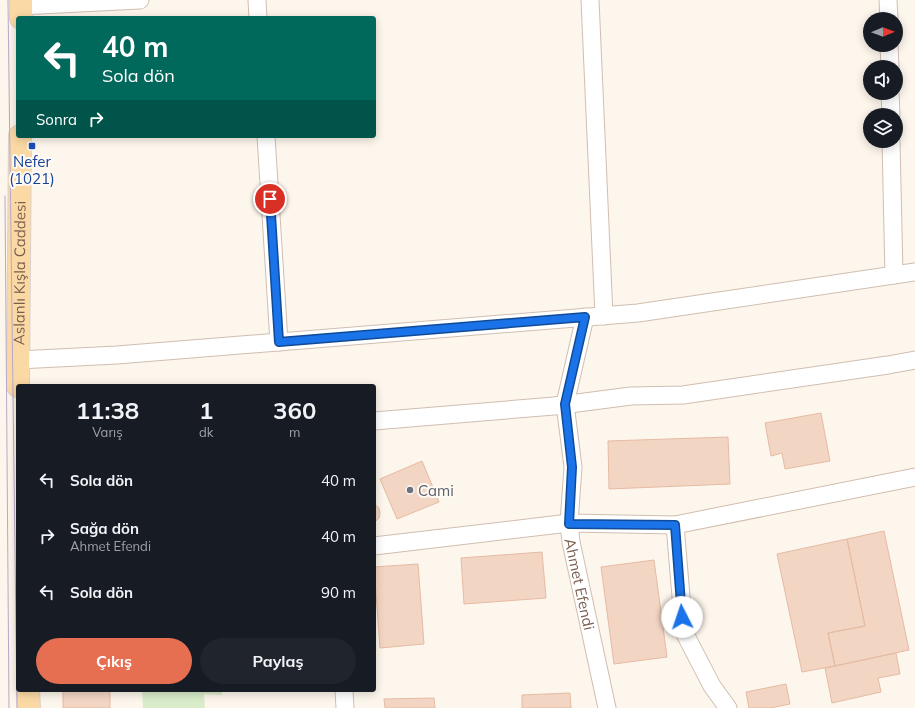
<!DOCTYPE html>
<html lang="tr">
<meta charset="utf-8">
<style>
body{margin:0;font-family:Mulish,sans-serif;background:#20242c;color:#f1f3f6;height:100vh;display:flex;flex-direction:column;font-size:15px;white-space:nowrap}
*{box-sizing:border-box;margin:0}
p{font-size:13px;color:#9ea1a6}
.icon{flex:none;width:22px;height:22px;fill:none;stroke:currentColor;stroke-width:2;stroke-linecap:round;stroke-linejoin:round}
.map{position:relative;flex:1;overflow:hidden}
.side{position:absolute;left:16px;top:384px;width:360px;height:308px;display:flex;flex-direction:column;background:#171b24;border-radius:4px;box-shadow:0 2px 10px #0003}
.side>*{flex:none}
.guide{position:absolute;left:16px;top:16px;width:360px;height:122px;border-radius:4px;box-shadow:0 2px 10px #0003;background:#00695c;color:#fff;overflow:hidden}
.needle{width:26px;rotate:89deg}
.fabs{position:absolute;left:863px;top:12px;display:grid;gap:8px}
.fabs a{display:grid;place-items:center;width:40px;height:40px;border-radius:50%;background:#171b24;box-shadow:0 2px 10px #0003;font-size:20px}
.pin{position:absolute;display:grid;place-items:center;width:34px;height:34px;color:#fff;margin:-17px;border:2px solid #fff;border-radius:50%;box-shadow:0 1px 4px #0007}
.me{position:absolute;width:44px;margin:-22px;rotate:356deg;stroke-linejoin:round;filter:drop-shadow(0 0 3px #0008)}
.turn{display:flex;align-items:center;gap:14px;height:84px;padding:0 20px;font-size:18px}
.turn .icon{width:52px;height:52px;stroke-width:2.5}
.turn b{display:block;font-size:28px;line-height:34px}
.then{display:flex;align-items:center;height:38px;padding:0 20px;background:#0003;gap:8px;font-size:15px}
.eta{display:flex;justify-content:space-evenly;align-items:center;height:68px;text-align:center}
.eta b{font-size:24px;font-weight:700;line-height:28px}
.cta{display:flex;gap:8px;margin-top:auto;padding:8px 20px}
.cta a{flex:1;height:46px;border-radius:24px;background:#e76f51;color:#fff;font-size:16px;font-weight:700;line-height:46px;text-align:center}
.cta a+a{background:#20242c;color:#f1f3f6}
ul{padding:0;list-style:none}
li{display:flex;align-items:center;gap:12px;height:56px;padding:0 20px}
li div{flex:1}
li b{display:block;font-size:15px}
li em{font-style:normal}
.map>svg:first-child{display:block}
</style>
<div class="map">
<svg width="915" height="708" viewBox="0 0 915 708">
<rect width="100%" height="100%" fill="#fdf6ec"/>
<path fill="#d8ecc9" d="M142 690H222V695L204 694 205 708H143Z"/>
<path fill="#f3d5c3" stroke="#e6bba3" d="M821 413 830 461 785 469 782 453 771 456 765 423Z
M728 437 730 484 609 489 608 441Z
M422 461 439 502 397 519 380 479Z
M374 504 379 508 380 513 379 518 374 523Z
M884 531 909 650 835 666 828 633 865 626 847 539Z
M847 539 865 626 828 633 835 666 802 672 777 554Z
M542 552 546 598 464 604 461 558Z
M654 560 667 657 614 664 601 567Z
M418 564 424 644 380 648 374 567Z
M896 653 900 674 878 678 881 692 832 703 825 668Z
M786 684 790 704 770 708H749L746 692Z
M63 690H110V708H63Z
M570 693 571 708H522V695Z
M434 698 435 708H385L384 699Z"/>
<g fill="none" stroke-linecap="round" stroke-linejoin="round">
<defs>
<g id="street">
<path d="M257 0 258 18"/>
<path d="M590 0 604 316"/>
<path d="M888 0 889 19"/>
<path d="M21 6 140 0"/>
<path d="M889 45 890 67"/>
<path d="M890 93 891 115"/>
<path d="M266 136 279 342"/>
<path d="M891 141 894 275"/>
<path id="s1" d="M585 317 565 404 573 467 569 523 571 542 607 708"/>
<path d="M18 360 117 355 638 313 915 272"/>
<path d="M374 421 554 406 631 396 683 395 888 365 915 360"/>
<path d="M675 525 684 632 712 686 728 708"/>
<path d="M374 546 569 523 675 525 915 477"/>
<path d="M344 690 345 708"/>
</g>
<g id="primary">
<path d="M21 18V0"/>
<path id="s2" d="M18 386 20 136"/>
<path d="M28 690 29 708"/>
</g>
</defs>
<use href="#street" stroke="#d1beb0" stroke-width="19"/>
<use href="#primary" stroke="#dad1cd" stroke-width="24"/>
<use href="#street" stroke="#fff" stroke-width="17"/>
<use href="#primary" stroke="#fbd9a5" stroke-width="22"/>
<path stroke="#b9a8c9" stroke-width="1" d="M8 0 17 708
M5 196 9 708"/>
</g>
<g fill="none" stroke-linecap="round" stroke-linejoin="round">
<defs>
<path id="route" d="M270 199 279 342 585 317 565 404 572 467 569 524 675 525 682 617"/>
</defs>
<use href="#route" stroke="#114b97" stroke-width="10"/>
<use href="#route" stroke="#1a73e8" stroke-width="7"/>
</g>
<rect fill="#1a4fb4" stroke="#fffaf3" stroke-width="1.5" x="28" y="142" width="8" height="8" rx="2"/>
<circle fill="#6b7280" stroke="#fffaf3" stroke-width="1.5" cx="410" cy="490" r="4"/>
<g text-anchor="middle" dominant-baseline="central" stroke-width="4" stroke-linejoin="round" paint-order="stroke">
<g font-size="15" fill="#164399" stroke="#fffaf3">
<text x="32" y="161">Nefer<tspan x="32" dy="17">(1021)</tspan></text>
</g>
<g font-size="15" fill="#7a5c4d" stroke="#fffaf3">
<text stroke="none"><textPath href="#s2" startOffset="113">Aslanlı Kışla Caddesi</textPath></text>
<text stroke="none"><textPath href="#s1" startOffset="271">Ahmet Efendi</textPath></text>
</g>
<g font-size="15" fill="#5b616d" stroke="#fffaf3" text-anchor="start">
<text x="418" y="490">Cami</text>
</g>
</g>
</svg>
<div class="fabs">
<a><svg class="needle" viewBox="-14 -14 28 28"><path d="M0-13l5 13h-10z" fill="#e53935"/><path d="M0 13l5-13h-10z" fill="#9ea1a6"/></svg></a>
<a><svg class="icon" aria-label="sound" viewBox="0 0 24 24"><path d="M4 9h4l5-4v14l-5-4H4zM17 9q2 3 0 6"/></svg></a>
<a><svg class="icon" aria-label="layers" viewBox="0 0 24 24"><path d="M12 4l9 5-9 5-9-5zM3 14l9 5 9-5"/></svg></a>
</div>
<div class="pin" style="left:270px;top:199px;background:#d93025"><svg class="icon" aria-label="arrive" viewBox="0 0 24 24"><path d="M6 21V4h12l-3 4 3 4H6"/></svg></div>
<svg class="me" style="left:682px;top:617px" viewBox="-20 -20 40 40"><circle r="19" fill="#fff"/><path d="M0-13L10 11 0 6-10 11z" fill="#1a73e8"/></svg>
<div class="guide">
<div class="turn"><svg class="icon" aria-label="left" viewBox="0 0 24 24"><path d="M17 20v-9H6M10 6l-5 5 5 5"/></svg><div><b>40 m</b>Sola dön</div></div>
<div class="then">Sonra<svg class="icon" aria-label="right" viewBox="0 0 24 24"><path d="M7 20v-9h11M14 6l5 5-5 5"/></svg></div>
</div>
<section class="side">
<div class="eta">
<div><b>11:38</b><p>Varış</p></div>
<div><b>1</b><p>dk</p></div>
<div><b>360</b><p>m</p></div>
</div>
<ul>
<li><svg class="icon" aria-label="left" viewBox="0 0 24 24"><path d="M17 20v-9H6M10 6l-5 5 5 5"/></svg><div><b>Sola dön</b></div><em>40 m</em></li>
<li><svg class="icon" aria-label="right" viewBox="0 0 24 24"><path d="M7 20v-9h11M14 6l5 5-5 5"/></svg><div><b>Sağa dön</b><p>Ahmet Efendi</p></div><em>40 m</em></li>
<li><svg class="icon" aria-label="left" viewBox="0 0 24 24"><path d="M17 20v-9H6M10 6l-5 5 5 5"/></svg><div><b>Sola dön</b></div><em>90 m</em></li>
</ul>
<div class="cta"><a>Çıkış</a><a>Paylaş</a></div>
</section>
</div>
